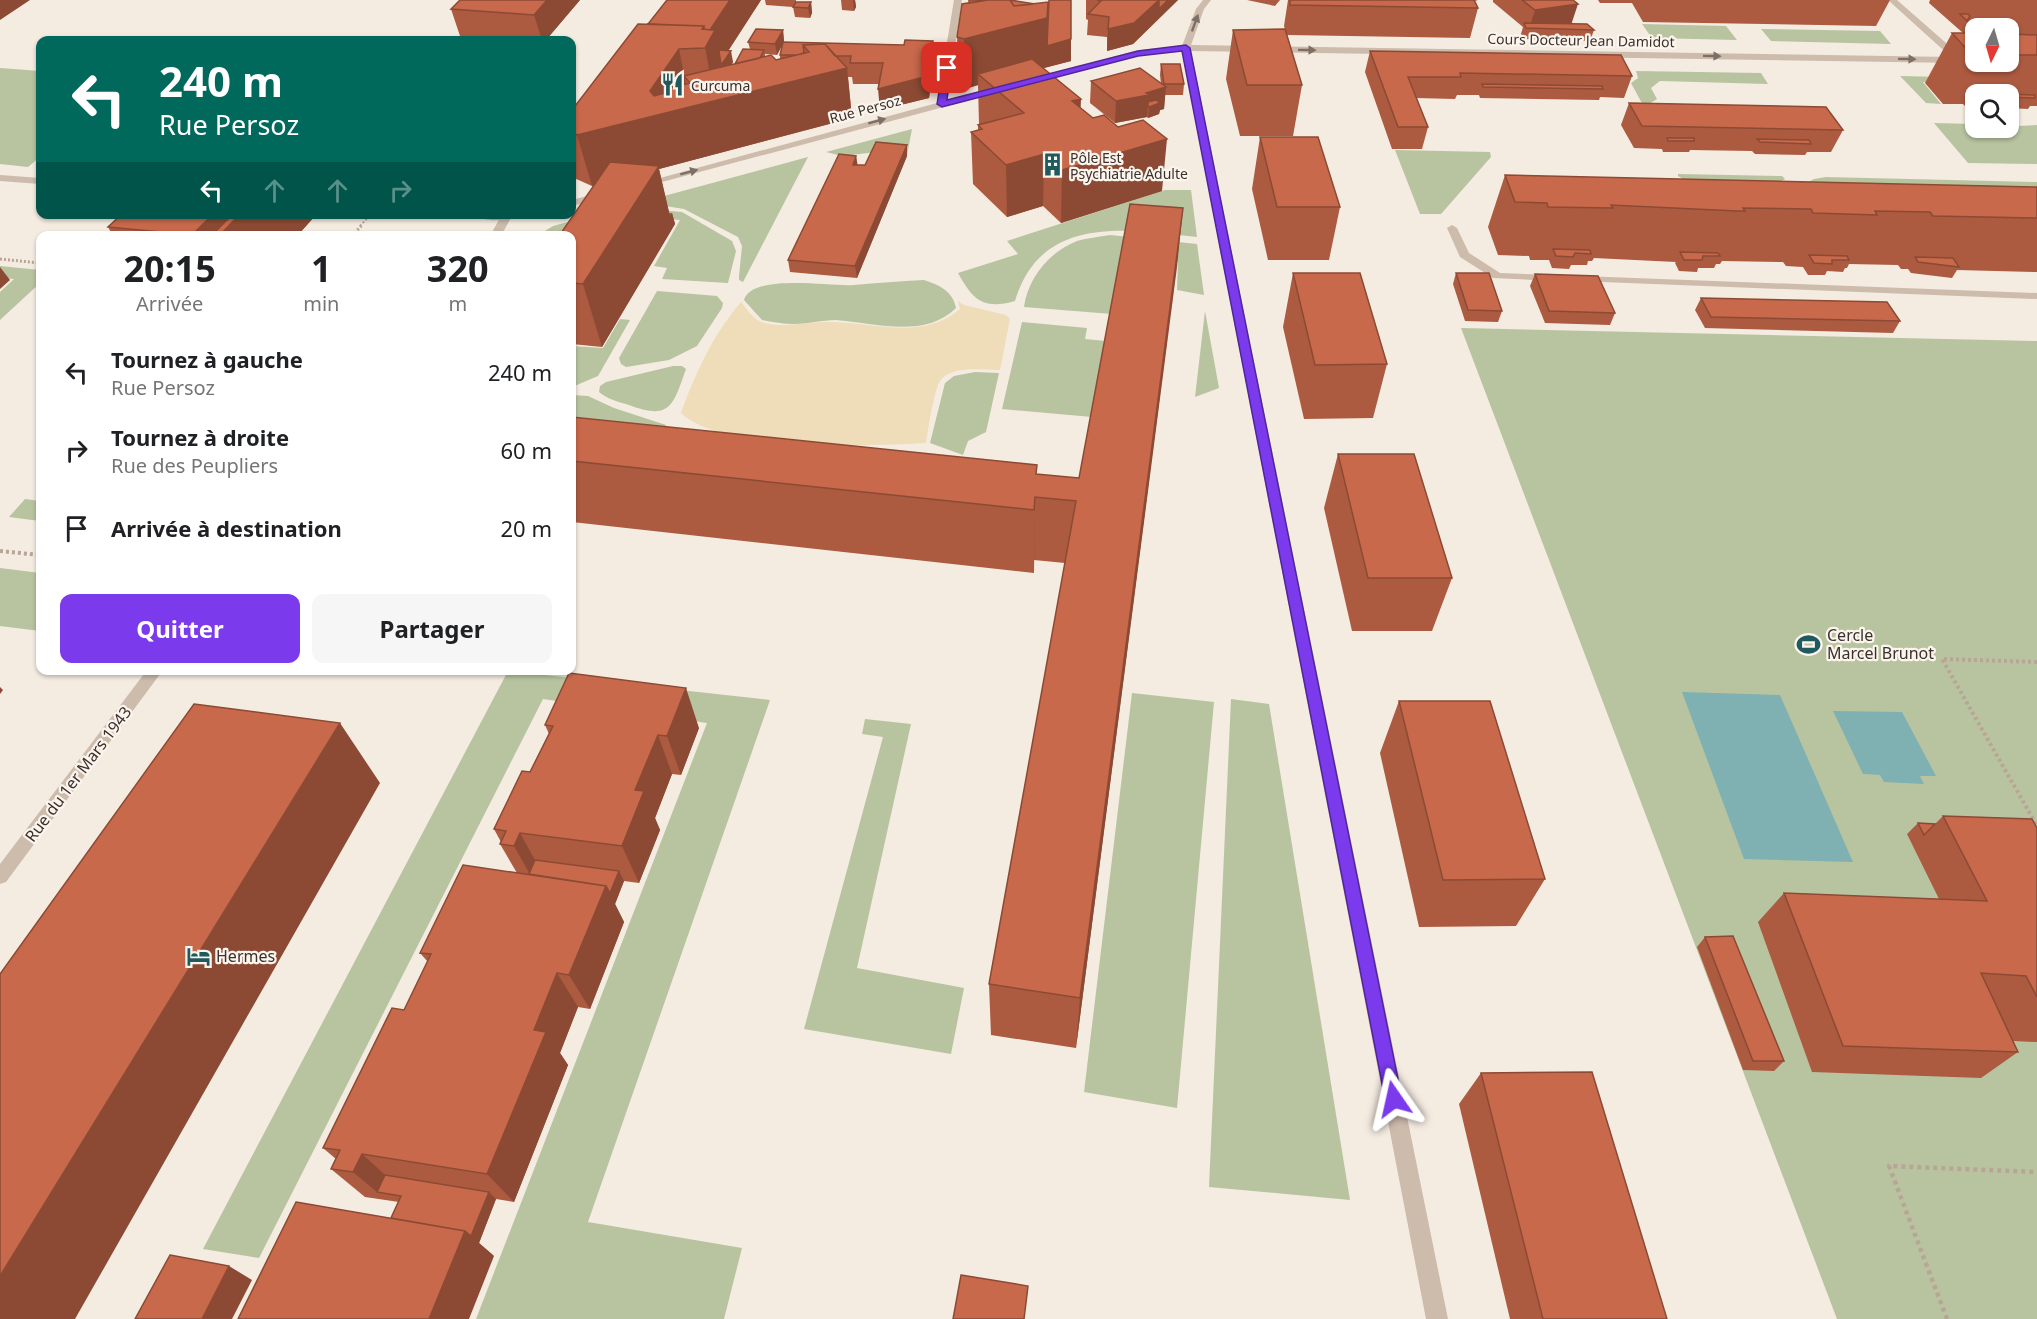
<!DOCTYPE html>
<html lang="fr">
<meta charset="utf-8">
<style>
body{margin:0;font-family:"Noto Sans",sans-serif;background:#f6f6f6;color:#202124;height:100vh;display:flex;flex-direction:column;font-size:22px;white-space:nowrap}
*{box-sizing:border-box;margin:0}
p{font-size:20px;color:#757577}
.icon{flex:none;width:33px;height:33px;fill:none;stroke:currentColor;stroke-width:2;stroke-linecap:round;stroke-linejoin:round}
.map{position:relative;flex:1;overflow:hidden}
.sheet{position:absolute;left:36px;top:231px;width:540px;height:444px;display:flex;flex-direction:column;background:#fff;border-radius:12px;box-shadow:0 2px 4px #0004}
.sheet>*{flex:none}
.banner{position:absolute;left:36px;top:36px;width:540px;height:183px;border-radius:12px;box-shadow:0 2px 4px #0004;background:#00695c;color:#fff;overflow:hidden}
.needle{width:39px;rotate:185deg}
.buttons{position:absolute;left:1965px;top:18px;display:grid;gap:12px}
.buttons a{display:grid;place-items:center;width:54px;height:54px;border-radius:12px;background:#fff;box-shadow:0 2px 4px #0004;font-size:30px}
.pin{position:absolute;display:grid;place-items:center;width:51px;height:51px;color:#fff;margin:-26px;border-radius:12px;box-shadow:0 3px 9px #0006}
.me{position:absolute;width:66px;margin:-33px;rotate:349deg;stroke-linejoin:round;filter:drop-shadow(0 0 4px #0008)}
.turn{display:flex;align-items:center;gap:21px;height:126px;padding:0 24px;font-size:27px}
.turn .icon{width:78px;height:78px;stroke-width:2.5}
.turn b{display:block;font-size:42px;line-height:51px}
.lanes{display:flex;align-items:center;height:57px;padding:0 24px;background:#0003;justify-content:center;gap:30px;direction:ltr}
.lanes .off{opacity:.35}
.eta{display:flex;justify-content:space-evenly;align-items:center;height:102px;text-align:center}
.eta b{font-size:36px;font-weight:700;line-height:42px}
.button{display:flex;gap:12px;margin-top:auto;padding:12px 24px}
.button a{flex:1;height:69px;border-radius:12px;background:#7c3aed;color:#fff;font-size:24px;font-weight:700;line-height:69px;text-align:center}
.button a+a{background:#f6f6f6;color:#202124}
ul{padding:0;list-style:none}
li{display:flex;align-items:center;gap:18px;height:78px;padding:0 24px}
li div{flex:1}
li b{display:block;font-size:22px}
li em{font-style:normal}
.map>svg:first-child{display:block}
</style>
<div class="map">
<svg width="2037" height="1319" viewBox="0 0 2037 1319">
<rect width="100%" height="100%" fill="#f4ebe1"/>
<path fill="#b8c4a0" d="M1642 24 1726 26 1737 40 1652 38Z
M1761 29 1880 31 1891 44 1771 41Z
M0 68 40 71V157L28 167 0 164Z
M1636 71 1761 73 1768 84 1660 81 1651 88 1657 99 1644 107 1631 83 1638 78Z
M1900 76 2037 79V84L1923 82 1941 104 1926 103Z
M1934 123 1975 124 1976 128 2037 125V164L1968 163Z
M912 129 907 155 877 152 842 156 826 152Z
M1395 150 1490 152 1491 157 1441 214H1420Z
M808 157 743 282 739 280V276L742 246 738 237 684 209 659 205 570 235 537 236 553 226Z
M1678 174 1782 176 1785 179 1748 200 1687 181 1678 176Z
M1826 177 2037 182V208L1771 202 1814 179Z
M1165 190H1191L1197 237C1126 229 1041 214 1015 301 983 310 973 300 958 273L1018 254 1007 241Z
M659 210 682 212 732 241 736 251 728 283 662 279 667 268 654 266 680 220 628 215Z
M1110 235 1197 244 1204 295 1177 290 1178 262 1124 258 1112 314 1024 307C1028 278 1049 252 1077 241 1087 238 1099 237 1110 235Z
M0 266 40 270V283L0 320V292L14 279 0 278Z
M924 280C939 285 953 291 956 308 925 339 875 323 836 320 822 320 808 324 794 324 784 324 772 322 762 320L744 300C752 273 831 287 854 285 877 283 900 281 924 280Z
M657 291 717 296 723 303 722 308 697 346 669 360 626 367 621 364 619 358Z
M1205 311 1219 388 1195 397Z
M620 319 630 320 598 376 572 387V346L603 348Z
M1022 322 1087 328 1085 339 1106 341 1092 417 1002 409Z
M1461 328 2037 341V1319H1837Z
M673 366H682L686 369C673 405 671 421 629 405 619 402 607 399 599 392L600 386 606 382Z
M975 372 999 373 986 432 968 441 963 455 930 443 945 383 954 376Z
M572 395 588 396 614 408 666 425 663 430 572 476Z
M25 499 40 501V521L9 517Z
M0 568 40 573V631L0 626Z
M508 671 770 700 588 1222 742 1248 724 1319H476L707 723 543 699 259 1258 203 1249Z
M1132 693 1214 702 1177 1108 1084 1092Z
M1231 699 1269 704 1350 1200 1209 1187Z
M865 719 911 724 857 968 964 988 951 1054 804 1029 883 737 862 734Z"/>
<path fill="#efdcb8" d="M958 301 964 305 1006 315 1010 319 1000 370C983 370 950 365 940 381 934 390 928 430 926 443 869 446 722 452 681 413 696 372 713 335 741 302 747 309 752 318 761 322 782 329 804 322 826 322 870 321 923 342 960 309Z"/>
<path fill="#7fb0b2" d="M1682 692 1780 695 1853 862 1744 859Z
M1833 711 1902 712 1936 776H1920L1924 784 1884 782 1880 775 1863 774Z"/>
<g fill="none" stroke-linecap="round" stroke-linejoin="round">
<path stroke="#b9a596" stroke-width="2" stroke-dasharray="2 2" stroke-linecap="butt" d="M360 226 371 214"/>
<path stroke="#b9a596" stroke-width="3" stroke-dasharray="2 2" stroke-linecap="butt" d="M352 236 362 225
M0 259 40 263
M37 319 40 316"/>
<path stroke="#b9a596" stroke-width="4" stroke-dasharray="3 3" stroke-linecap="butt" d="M0 551 40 555
M2037 662 1942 659 2037 826"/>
<path stroke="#b9a596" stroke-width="4.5" stroke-dasharray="4 4" stroke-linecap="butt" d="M1947 1319 1889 1166 2037 1172"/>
<path fill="#cdbbac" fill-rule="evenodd" d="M0 175 40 178V184L0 181Z
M469 214H510L512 217C504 223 478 220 469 214Z
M1452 225 1457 228 1469 253 1500 273 1554 275 1560 278 1554 281 1493 278 1460 257 1447 228Z
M1581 276 2037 293V299L1577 281 1575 279Z"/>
<path fill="#cdbbac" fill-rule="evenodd" d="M954 0H962L947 100 997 87 1000 88V92L647 186 638 184 937 103Z
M1203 0H1211L1204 9 1191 45 1951 57 1888 0H1897L1962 57H1976V62H1980L1960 63 1191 51 1448 1319H1426L1182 51 1138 56 1034 83 1029 80 1138 50 1182 46 1196 9Z
M602 192 606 193V197L572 206V200Z
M504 214H524L507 220 502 217Z"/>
<path fill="#cdbbac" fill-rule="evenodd" d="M502 214H513L501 236H490Z
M147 670H163L6 882 0 884V864Z"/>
</g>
<path fill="#ac5a40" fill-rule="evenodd" d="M460 0H580L546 40H479L461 39 451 9Z
M667 0H761L728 51 733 62 731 65 735 64 750 49 748 42 783 30 784 42 934 62 929 98 880 110 879 84H853L852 77H848L852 118 659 169 669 213H672L675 224 602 347 572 344V236L593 186H592L574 178 572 171V110L648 24ZM783 44 780 55V59L776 60 765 56V54L777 55Z
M765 0H796V2H811L812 13 810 18 795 17 793 7 766 5Z
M841 0H855L856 7 854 11 842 10Z
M1013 0 1071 61 1043 68 1081 108 1162 191 1061 223 1043 206 1007 217 973 184 971 132 978 130V125L979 124 978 85 965 89 959 86 957 37 969 3Z
M1086 0H1178L1133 44 1107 51V37L1087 35 1088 20 1086 19Z
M1247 0H1280L1275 6Z
M1288 0H1478L1475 1 1478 8 1470 38 1287 35 1302 85 1293 136H1240L1226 79 1233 30 1285 29 1284 26Z
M1493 0H1573L1572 24 1594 30 1590 41 1523 39 1521 34 1523 27 1493 2Z
M1598 0H1890L1876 26 1643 22 1632 3H1600Z
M1930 0H2037V106H2030L2028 109 2008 108V94H1976V108L1966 107 1963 104H1943L1925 83 1952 33H1963L1929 3ZM1976 28H2008V62H1976Z
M1370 51 1632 76 1624 98 1600 97 1599 100 1480 98 1479 95H1457L1455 99 1416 98 1428 127 1422 149H1392L1365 72Z
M1161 64 1184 84 1183 95H1165L1164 109 1160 110 1159 114 1148 118 1147 117 1115 123 1090 103 1091 81 1161 84 1160 75Z
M1629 103 1843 130 1831 152H1807L1805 155 1755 154 1752 151 1690 150 1689 152H1663L1662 149 1634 148 1621 125Z
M1260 137 1340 207 1329 260H1268L1252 189Z
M856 156 857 165H865L907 156 857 278 790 272 788 260Z
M1505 175 2037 218V272L1957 270 1952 278 1911 273 1908 269H1901L1898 265 1849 264 1847 268H1845L1843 272 1827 271 1825 275H1808L1803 267 1786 266 1783 262 1722 261 1720 264H1716L1714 268H1698L1697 272 1679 271 1675 263 1676 262 1594 258 1592 261H1588L1587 265H1571L1569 269 1552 268 1549 260H1530L1529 256 1498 255 1488 227Z
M122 214H314L315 216 297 236H113L108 227Z
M1176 270 1076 1048 991 1035 989 984 1065 563 1034 560V573L572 522V417L1037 475 1079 478Z
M1293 273 1387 364 1373 418 1304 419 1283 327Z
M1456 273 1502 311 1498 322 1465 321 1453 284Z
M1535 274 1615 313 1610 325 1545 323 1530 286Z
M1701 298 1900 321 1893 333 1705 328 1695 310Z
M1338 454 1452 578 1432 631H1352L1324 508Z
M350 670H377L375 674Z
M1399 701 1545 879 1516 926 1419 927 1380 753Z
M545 725 699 728 681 775 672 774 655 818 660 830 639 883 624 881 615 904 624 922 590 1009 578 1007 560 1053 568 1065 514 1202 496 1199 479 1243 494 1256 391 1218 399 1202 365 1197 331 1169 336 1159 323 1148 404 1010 428 962 420 953 517 873 500 844 501 842 494 829 530 772 549 734Z
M1943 816 2037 828V1042L2013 1041 2018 1052 1981 1078 1812 1072 1758 922 1784 893 1939 899 1907 834 1918 823 1935 824Z
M1705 937 1784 1061 1774 1071 1743 1070 1697 947Z
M1481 1073 1667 1319H1510L1459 1104Z"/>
<path fill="#8c4a34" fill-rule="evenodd" d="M0 0H30L0 20Z
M547 0H580L546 40H542L534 15Z
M730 0H761L721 62 724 80 714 98 702 29 704 26Z
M853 0H855L856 7 854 11Z
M1159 0H1178L1133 44 1107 51 1108 29Z
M811 2 812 13 810 18 808 8Z
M1048 2 1071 39V61L988 83 978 74V85L965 89 964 39Z
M1578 4 1571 25 1529 29 1535 10Z
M783 30 784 41 777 55 775 44Z
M933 41 934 62 929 98 880 110 878 89Z
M679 49 689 100 847 68 852 118 659 169 670 216 672 213 675 224 602 347 583 284 657 169 592 186 577 135 650 91ZM666 89 669 92 671 111Z
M731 51 733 62 724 75 722 64Z
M1166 87 1164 109 1160 110 1159 114 1148 118 1149 107 1148 106 1147 117 1115 123 1116 101Z
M1081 99 1079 150 1072 101Z
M1167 139 1162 191 1061 223 1062 170Z
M907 145V156L857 278 855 266Z
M1044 154 1043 206 1007 217 1006 165Z
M856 156 858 167 853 165Z
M1183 208 1177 267 1076 1048 1080 998Z
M143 214H314L315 216 297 236H193Z
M0 267 10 280 0 289Z
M1035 497 1034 560V573Z
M0 687 3 690 0 694Z
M686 688 699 728 681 775 667 736Z
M340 723 380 783 75 1319H0V1276Z
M658 735 672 774 655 818 660 830 639 883 622 846 635 790Z
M520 833 541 871 535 883 514 846Z
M619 871 624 881 615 904 624 922 590 1009 569 975 606 886Z
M557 973 578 1007 560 1053 568 1065 514 1202 487 1174 534 1030Z
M362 1154 394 1183 377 1192 353 1172Z
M489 1192 496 1199 479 1243 494 1256 469 1319H429L465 1231Z
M229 1266 252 1280 232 1319H202Z"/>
<path fill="#c8694b" stroke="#8c4a34" stroke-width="1.5" d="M460 0H547L534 15 451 9Z
M667 0H730L710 30 704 29V26L648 24Z
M969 0H988L969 3Z
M987 0H1010L1014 6 1048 2 1047 18 964 39 957 37 962 4Z
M1010 0 1035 4 1014 6Z
M1049 0H1071V39L1047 46Z
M1097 0H1159L1134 23 1108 29 1109 17 1088 14 1101 1Z
M1159 0H1168L1159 9Z
M1290 0H1474L1478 8 1290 5Z
M1522 0H1573L1578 4 1535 10Z
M796 2H811L808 8 793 7Z
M1960 14H1968L1970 16 1967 21Z
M1524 23 1587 24 1594 30 1526 28Z
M638 24 704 26 702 29 715 30 705 48 679 49 650 91 654 96 669 92 666 89 690 83 684 76 771 55 776 60 809 52 803 45 825 44 847 68 577 135 572 132V110Z
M756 29 783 30 775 44 748 42Z
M1285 29 1302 85H1247L1233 30Z
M1952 33H1976V54H1971Z
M2008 34 2037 35V55H2008Z
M905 40 933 41 928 76 878 89 883 63H850L851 56H835L825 44 803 45 804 53 797 55H780L783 42 904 45Z
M743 49 764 50 760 58 735 64Z
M720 50 731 51 722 64H721L719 51Z
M1370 51 1621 55 1632 76 1460 73 1461 77H1408L1428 127H1398Z
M1032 59 1081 99 1072 101 1093 118 1104 115 1118 127 1143 120 1167 139 1062 170 1044 154 1006 165 971 132 982 129 978 125 1024 113 978 74Z
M1161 64H1180L1184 84H1164Z
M1140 68 1166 87 1146 93 1149 95 1116 101 1091 81Z
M1482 84 1602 86 1603 89 1483 87Z
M1969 93 2035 95V98L2008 97V94H1976V96H1972Z
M1156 100 1160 103 1149 107 1148 106V102Z
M1629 103 1826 107 1843 130 1642 126Z
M1260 137H1318L1340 207H1277Z
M1667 138H1694V141H1668Z
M1757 139 1809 140 1811 144 1760 142Z
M876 142 907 145 855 266 788 260 839 154 856 156 853 165H865Z
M610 162 659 166 583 284 572 283V236H559Z
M1505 175 2037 187V218L1933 216 1930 212 1875 211 1877 215 1813 213 1811 209 1743 208 1745 211H1737L1611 205 1613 208 1548 207 1547 203 1515 202Z
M1130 204 1183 208 1080 998 989 984 1076 501 1035 497 1034 510 572 461V417L1037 465 1036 474 1079 478Z
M122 214H213L192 235 108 227Z
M233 214H240L219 236H211Z
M1553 249 1590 250 1591 254 1575 253 1573 257 1556 256Z
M1680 252 1718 253 1720 256H1703L1702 260H1684Z
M1809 255 1847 256 1849 260H1832V264L1814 263Z
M1915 257 1953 258 1959 267 1918 262Z
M1293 273H1360L1387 364 1315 365Z
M1456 273H1489L1502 311 1468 310Z
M1535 274 1598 276 1615 313 1549 311Z
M1701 298 1887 302 1900 321 1711 317Z
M1338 454H1414L1452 578H1368Z
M569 673 686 688 667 736 658 735 635 790 644 791 622 846 520 833 514 846 500 844 506 831 494 829 522 771 530 772 553 726 545 725Z
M1399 701H1490L1545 879 1443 880Z
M194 704 340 723 0 1276V974Z
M1943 816 2032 819 2037 828V997L2026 976 1981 973 2018 1052 1843 1046 1784 893 1987 901Z
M1918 823 1935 824 1924 835Z
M535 860 619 871 610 893 606 886 529 874Z
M463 865 606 886 569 975 557 973 534 1030 546 1032 487 1174 362 1154 353 1172 331 1169 340 1150 323 1148 392 1008 404 1010 431 954 420 953Z
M1733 936 1784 1061H1753L1705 937Z
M1592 1072 1667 1319H1543L1481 1073Z
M385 1175 489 1192 471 1236 465 1231 391 1218 401 1196 377 1192Z
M296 1202 465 1231 429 1319H238Z
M170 1255 229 1266 202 1319H135Z
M961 1275 1028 1286 1024 1319H953Z"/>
<defs><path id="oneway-solid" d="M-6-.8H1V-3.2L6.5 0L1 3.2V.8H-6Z" transform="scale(1.5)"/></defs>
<g fill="#7d6f65">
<use href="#oneway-solid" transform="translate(1195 23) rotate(-70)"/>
<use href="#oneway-solid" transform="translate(1307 50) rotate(1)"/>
<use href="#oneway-solid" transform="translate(1712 56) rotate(1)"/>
<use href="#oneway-solid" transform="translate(1907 59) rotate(1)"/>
<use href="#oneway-solid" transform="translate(877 121) rotate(-15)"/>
<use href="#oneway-solid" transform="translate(689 172) rotate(-15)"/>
</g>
<path fill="#7c3aed" stroke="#51269a" stroke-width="1.5" d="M1186 45 1190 48 1402 1099 1400 1105 1394 1108 1387 1105 1385 1099 1182 51 1138 56 942 107 937 104 943 68 947 65 951 68 947 100 1138 51Z"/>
<defs>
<symbol id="restaurant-bare" viewBox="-9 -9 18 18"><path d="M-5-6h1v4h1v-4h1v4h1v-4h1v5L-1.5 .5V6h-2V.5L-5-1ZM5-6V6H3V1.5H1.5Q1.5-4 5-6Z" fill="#1f5a5e" stroke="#fbf5ee" stroke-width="2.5" paint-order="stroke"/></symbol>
<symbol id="building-bare" viewBox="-9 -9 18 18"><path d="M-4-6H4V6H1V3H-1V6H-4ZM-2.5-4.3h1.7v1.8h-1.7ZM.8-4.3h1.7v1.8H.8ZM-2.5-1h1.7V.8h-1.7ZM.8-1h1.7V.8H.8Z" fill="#1f5a5e" stroke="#fbf5ee" stroke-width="2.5" paint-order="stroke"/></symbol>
<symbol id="stadium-bare" viewBox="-9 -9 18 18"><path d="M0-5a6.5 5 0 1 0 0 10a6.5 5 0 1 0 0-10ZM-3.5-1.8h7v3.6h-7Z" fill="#1f5a5e" stroke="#fbf5ee" stroke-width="2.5" paint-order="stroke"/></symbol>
<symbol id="hotel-bare" viewBox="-9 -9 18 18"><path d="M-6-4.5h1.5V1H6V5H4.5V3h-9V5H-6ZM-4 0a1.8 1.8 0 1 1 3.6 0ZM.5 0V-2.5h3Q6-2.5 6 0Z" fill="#1f5a5e" stroke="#fbf5ee" stroke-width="2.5" paint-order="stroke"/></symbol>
</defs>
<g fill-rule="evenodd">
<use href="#restaurant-bare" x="656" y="68" width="33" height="33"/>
<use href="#building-bare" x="1036" y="148" width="33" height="33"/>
<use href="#stadium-bare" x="1792" y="628" width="33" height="33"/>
<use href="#hotel-bare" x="182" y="940" width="33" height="33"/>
</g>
<g text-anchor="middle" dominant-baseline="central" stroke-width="4.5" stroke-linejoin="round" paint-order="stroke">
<g font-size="14" fill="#3b302b" stroke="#fbf5ee">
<text transform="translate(1581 40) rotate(1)">Cours Docteur Jean Damidot</text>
<text transform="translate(865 109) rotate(-15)">Rue Persoz</text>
</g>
<g font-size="14" fill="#3b302b" stroke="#fbf5ee" text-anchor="start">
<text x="691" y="85">Curcuma</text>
<text x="1070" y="157">Pôle Est<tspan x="1070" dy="16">Psychiatrie Adulte</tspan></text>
</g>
<g font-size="16" fill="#3b302b" stroke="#fbf5ee" text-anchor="start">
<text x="1827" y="635">Cercle<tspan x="1827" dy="18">Marcel Brunot</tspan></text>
<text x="216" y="956">Hermes</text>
</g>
<g font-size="16" fill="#3b302b" stroke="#fbf5ee">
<text transform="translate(78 774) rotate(-53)">Rue du 1er Mars 1943</text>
</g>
</g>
</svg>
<div class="buttons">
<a><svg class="needle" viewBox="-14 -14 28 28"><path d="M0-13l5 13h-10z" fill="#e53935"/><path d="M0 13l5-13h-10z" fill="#757577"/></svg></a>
<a><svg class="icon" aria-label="search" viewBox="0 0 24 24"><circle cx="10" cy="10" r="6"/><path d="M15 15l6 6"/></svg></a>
</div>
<div class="pin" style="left:947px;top:68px;background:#d93025"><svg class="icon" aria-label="arrive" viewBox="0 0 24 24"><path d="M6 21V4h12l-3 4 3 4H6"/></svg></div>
<svg class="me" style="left:1394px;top:1099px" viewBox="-20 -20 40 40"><path d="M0-17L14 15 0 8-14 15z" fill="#7c3aed" stroke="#fff" stroke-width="4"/></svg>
<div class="banner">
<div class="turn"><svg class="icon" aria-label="left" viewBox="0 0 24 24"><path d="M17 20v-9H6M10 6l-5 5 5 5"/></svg><div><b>240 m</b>Rue Persoz</div></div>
<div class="lanes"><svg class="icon" aria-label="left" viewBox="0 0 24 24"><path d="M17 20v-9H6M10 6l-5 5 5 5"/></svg><svg class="icon off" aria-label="ahead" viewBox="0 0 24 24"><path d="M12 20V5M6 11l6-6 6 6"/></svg><svg class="icon off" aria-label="ahead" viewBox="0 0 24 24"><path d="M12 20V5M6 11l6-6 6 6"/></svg><svg class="icon off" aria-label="right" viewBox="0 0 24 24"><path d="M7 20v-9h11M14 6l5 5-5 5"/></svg></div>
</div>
<section class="sheet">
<div class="eta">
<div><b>20:15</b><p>Arrivée</p></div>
<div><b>1</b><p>min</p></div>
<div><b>320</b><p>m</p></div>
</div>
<ul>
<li><svg class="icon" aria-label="left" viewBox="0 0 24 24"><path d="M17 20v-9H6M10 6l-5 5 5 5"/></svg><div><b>Tournez à gauche</b><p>Rue Persoz</p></div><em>240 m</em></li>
<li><svg class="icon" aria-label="right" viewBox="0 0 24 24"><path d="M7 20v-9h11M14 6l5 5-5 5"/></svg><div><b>Tournez à droite</b><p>Rue des Peupliers</p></div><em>60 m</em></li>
<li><svg class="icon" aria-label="arrive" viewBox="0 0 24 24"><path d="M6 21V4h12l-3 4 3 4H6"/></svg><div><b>Arrivée à destination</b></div><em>20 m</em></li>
</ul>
<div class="button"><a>Quitter</a><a>Partager</a></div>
</section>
</div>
